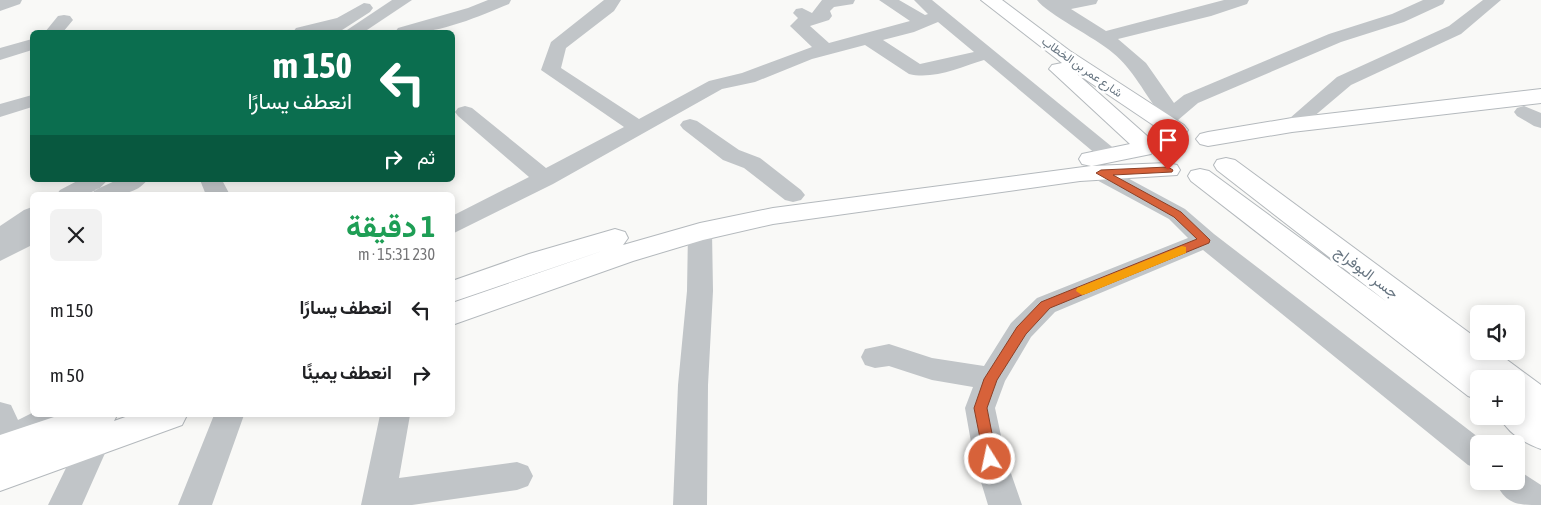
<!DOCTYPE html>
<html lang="ar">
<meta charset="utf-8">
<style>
body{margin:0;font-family:"Asap Condensed",Vazirmatn,sans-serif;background:#f2f2f2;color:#202124;direction:rtl;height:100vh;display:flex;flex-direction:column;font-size:19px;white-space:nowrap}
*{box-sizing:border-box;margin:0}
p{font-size:16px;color:#757577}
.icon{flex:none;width:28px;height:28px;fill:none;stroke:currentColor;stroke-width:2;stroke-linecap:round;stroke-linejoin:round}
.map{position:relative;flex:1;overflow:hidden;direction:ltr}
.panel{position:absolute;left:30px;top:192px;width:425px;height:225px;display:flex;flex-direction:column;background:#fff;border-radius:8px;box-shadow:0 2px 12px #0003;direction:rtl}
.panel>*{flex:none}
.hud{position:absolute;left:30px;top:30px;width:425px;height:152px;border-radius:8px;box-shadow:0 2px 12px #0003;direction:rtl;background:#0b6e4f;color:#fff;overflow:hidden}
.tools{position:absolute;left:1470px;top:305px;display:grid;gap:10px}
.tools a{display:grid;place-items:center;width:55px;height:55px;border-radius:8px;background:#fff;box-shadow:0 2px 12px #0003;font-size:25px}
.pin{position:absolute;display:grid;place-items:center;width:42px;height:42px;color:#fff;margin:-51px -21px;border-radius:50% 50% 50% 0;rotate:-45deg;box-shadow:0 0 5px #0007}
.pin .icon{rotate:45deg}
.me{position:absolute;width:55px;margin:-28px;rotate:350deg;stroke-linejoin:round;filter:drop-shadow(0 0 4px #0008)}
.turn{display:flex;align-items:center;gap:18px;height:105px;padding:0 20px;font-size:22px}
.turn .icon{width:65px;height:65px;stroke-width:2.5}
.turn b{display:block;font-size:35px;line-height:42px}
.then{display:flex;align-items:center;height:48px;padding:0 20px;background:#0003;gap:10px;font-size:19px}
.round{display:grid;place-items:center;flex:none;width:52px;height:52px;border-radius:8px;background:#f2f2f2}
.headline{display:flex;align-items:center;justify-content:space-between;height:85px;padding:0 20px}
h1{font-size:30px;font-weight:700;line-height:38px;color:#1e9e55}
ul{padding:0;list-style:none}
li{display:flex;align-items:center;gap:15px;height:65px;padding:0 20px}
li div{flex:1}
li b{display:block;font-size:19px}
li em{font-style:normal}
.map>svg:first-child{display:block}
</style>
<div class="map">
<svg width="1541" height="505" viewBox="0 0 1541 505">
<rect width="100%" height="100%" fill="#f9f9f7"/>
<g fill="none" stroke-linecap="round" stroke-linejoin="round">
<defs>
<path id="major" d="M981 0H1002L1070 51 1184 125 1188 130 1184 135 1176 137 1168 135 1076 73 1155 143 1153 146 1155 149 1151 154 1092 166 1168 163 1177 165 1180 170 1177 175 1080 181 773 224 703 240 633 261 452 325V303L605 250 452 302V281L529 254 615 229 625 232 628 238 623 245 700 223 773 208 1091 166 1082 164 1079 159 1082 154 1130 144 1049 69 1052 65 1062 63Z
M1541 89V103L1292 132 1208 146 1200 144 1196 139 1200 134 1208 132 1292 118Z
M1226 158 1235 160 1479 340V351H1495L1541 385V449C1524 443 1507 432 1499 416H1516V379H1479V400L1468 396 1191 181 1188 176 1191 171 1200 169 1209 171 1387 302 1217 170 1214 165 1217 160Z
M60 415H117L114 421 131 415H187L182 425 0 491V435Z"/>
</defs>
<use href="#major" stroke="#b4b9bd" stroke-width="2"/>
<path fill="#c1c5c8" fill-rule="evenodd" d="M0 0H22L20 4 0 11Z
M392 0H412L364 32H344Z
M488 0H511L509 4C475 18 432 37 395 32L398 28 468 8Z
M604 0H621L614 11 566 48 561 68 639 119 709 81 742 73 812 47 790 26 798 18 793 13 796 9 802 8 812 13 822 0H855L853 4 834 7 830 11 832 16 829 20 810 26 829 43 910 21 879 0H899L925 15 928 14 914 0H932L1122 155 1119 160 1111 162 1103 160 984 60C961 67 933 80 909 74L865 45 812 59 755 82 722 89 553 184 452 234V216L529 177 458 116 455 112 458 108 465 106 472 108 546 168 624 127 541 70 551 42ZM938 22 974 52 920 64 883 40 914 32Z
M1037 0H1098L1096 4 1071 9 1106 31 1224 0H1249L1247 4 1211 16 1118 39 1146 63 1174 103 1184 95 1329 34 1392 14 1423 0H1445L1443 4 1404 22 1341 42 1198 103 1171 126 1164 128 1157 126 1154 122 1161 114C1144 94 1134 70 1113 53 1096 38 1047 14 1037 0Z
M1483 0H1501L1461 34 1351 85 1299 129 1292 131 1285 129 1282 125 1337 77 1449 26Z
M364 3 370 4 373 8 370 12 339 32H293L296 28 337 18Z
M64 15 70 16 73 20 63 32H45L58 16Z
M32 39V50L0 60V48Z
M32 95V107L0 117V104Z
M1524 106 1541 113V128L1534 126 1517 116 1514 112 1517 108Z
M690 119 697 121 739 150 760 158 801 190 805 195 801 200 793 202 785 200 744 168 723 160 683 129 680 125 683 121Z
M1101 166 1109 168 1185 209 1214 234 1487 444H1479V469L1468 465 1203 250 1055 312 1031 337 1005 381 995 408 1006 459 1022 505H988L974 459 965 408 973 387 932 380 889 366 875 368 865 365 861 357 865 349 889 344 932 358 984 366 1011 323 1037 298 1188 238 1169 219 1093 178 1090 173 1093 168Z
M79 180H107C96 197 75 195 56 195L60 190Z
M117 180H147C135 197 110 195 91 195L95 190Z
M200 180H222L230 195H206Z
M32 207V226L30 227H32V245L0 261V226L24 210Z
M700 224 709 226 712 232 713 291 708 385 707 505H673L678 385 687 291 688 232 691 226Z
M0 402 11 405 18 420 32 413V415H70L66 424 33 442 11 459 0 463Z
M214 415H244L212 505H178Z
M380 415H410L399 478 517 462 528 466 533 476 528 486 517 490 412 505H361Z
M94 429 105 433 110 442 82 505H48L83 433Z
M1516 469 1541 485V505C1517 505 1506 505 1495 481H1516Z"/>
<use href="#major" fill="#fff" fill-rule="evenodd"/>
</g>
<path fill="#d7623a" stroke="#8c4026" d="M1168 167 1173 170 1172 172 1113 175 1181 212 1210 240 1209 243 1050 308 1026 334 997 380 987 408 997 459 995 463 990 465 985 463 974 408 984 379 1017 327 1041 302 1197 239 1174 217 1096 173 1101 170Z"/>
<path fill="#f59e0b" d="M1182 246 1186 247V253L1086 294 1082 295 1076 291 1077 288Z"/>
<g text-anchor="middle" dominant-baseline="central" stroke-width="5" stroke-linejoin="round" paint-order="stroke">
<g font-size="12" fill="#667480" stroke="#fff">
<text transform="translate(1082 67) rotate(35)">شارع عمر بن الخطاب</text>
</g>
<g font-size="15" fill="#667480" stroke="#fff">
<text transform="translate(1367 272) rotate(37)">جسر البوفراج</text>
</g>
</g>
</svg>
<div class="tools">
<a><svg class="icon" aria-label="sound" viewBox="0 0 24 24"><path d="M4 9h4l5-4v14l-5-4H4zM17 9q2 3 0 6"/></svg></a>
<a>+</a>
<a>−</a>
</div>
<div class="pin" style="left:1168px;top:170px;background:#d93025"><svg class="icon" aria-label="arrive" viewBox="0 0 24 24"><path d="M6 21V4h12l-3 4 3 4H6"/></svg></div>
<svg class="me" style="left:990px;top:459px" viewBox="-20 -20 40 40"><circle r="17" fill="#d7623a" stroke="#fff" stroke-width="3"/><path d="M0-11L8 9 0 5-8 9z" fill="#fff"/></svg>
<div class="hud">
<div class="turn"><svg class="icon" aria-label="left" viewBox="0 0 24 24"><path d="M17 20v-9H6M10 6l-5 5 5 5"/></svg><div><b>150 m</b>انعطف يسارًا</div></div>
<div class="then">ثم<svg class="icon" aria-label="right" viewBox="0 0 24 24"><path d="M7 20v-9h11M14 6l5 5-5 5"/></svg></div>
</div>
<section class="panel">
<div class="headline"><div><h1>1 دقيقة</h1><p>230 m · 15:31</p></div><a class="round"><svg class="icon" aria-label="close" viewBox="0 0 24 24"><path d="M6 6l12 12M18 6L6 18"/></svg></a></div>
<ul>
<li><svg class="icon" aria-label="left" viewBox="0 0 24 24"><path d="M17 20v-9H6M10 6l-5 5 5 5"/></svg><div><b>انعطف يسارًا</b></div><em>150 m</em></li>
<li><svg class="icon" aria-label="right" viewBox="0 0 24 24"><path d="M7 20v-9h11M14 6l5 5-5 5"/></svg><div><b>انعطف يمينًا</b></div><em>50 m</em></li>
</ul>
</section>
</div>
